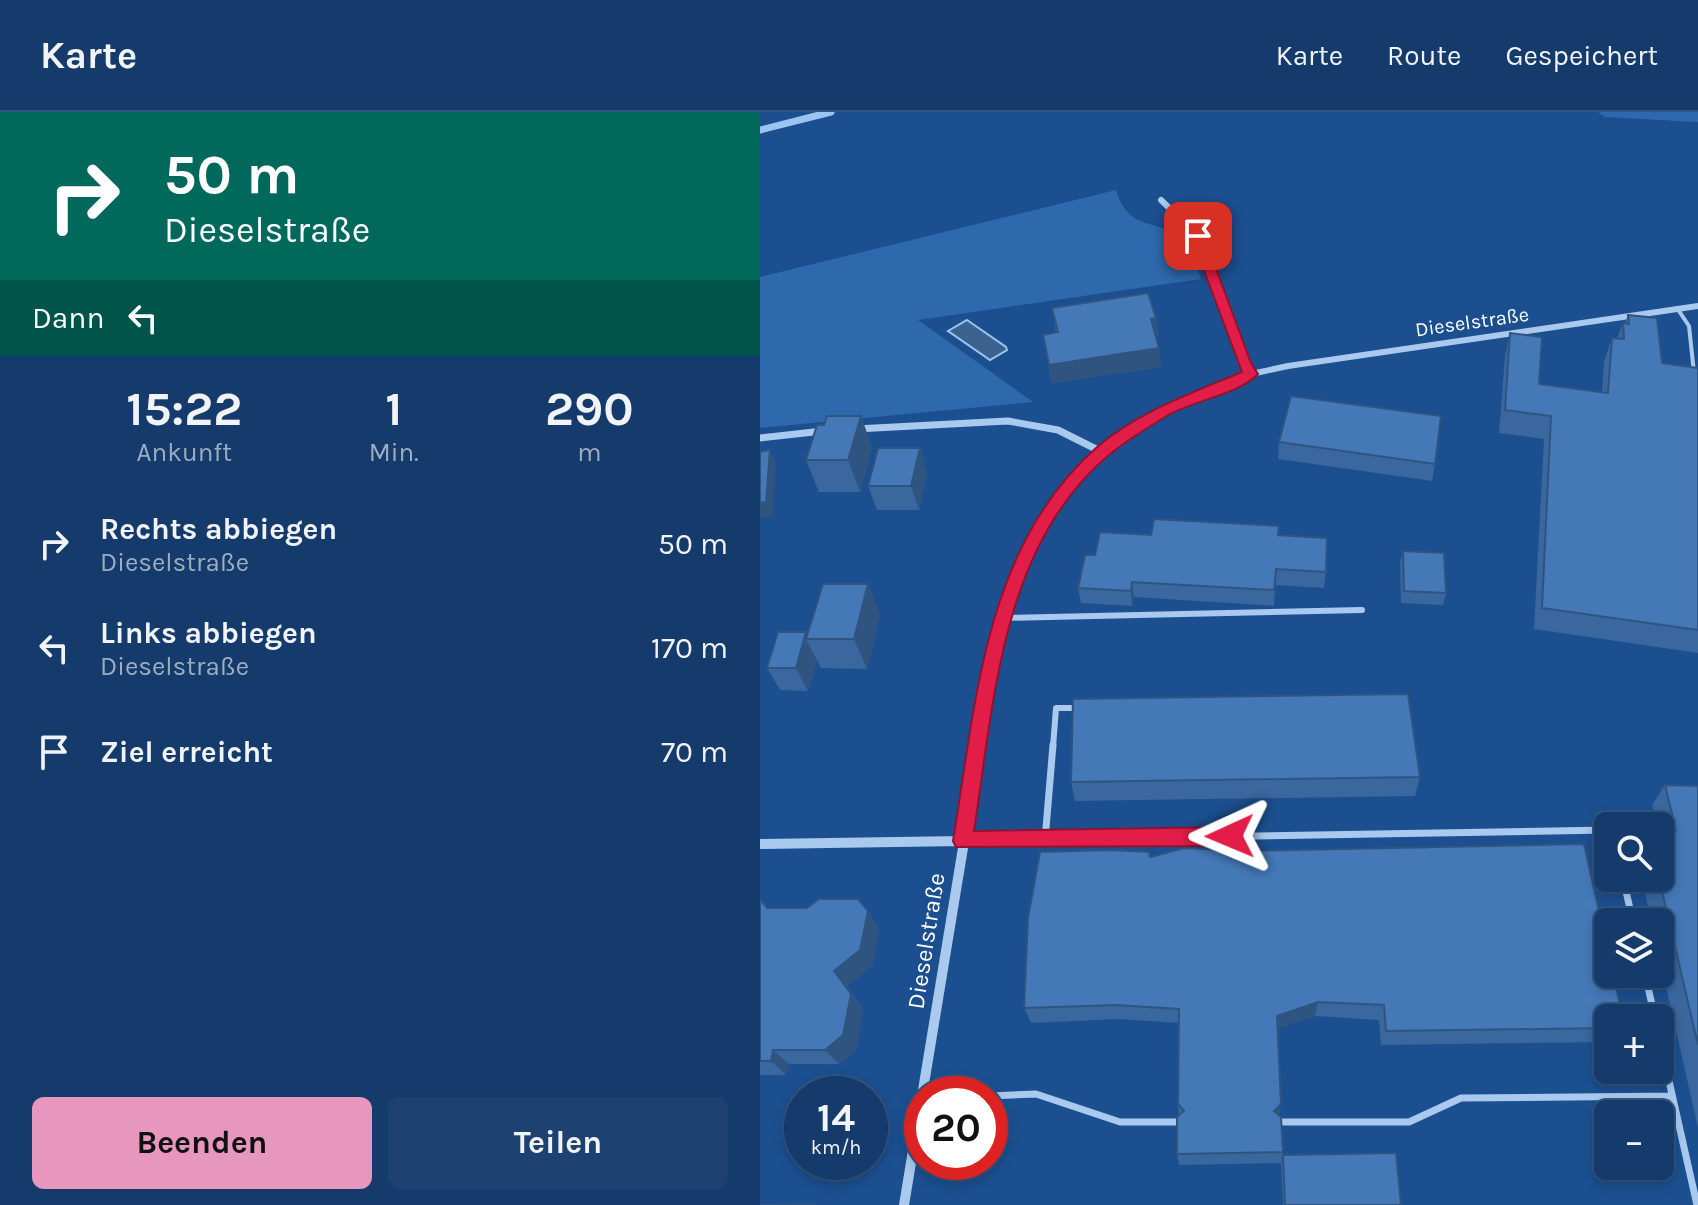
<!DOCTYPE html>
<html lang="de">
<meta charset="utf-8">
<style>
body{margin:0;font-family:Karla,sans-serif;background:#1d4271;color:#f1f3f6;height:100vh;display:flex;flex-direction:column;font-size:30px;white-space:nowrap}
*{box-sizing:border-box;margin:0}
p{font-size:26px;color:#9dadc1}
.icon{flex:none;width:44px;height:44px;fill:none;stroke:currentColor;stroke-width:2;stroke-linecap:round;stroke-linejoin:round}
.map{position:relative;flex:1;overflow:hidden}
.drawer{display:flex;flex-direction:column;background:#143b6b;width:760px}
.drawer>*{flex:none}
.hud{background:#00695c;color:#fff;overflow:hidden}
.tools{position:absolute;left:834px;top:700px;display:grid;gap:16px}
.tools a{display:grid;place-items:center;width:80px;height:80px;border-radius:12px;background:#143b6b;box-shadow:0 4px 12px #0003,0 0 0 2px #33557e;font-size:40px}
.speed{position:absolute;left:24px;top:964px;display:flex;gap:16px;font-size:40px;font-weight:700;text-align:center}
.speed>*{display:grid;place-content:center;width:104px;height:104px;border-radius:50%;background:#143b6b;box-shadow:0 4px 12px #0003,0 0 0 2px #33557e;line-height:1}
.speed small{font-size:20px;font-weight:400}
.speed .limit{border:12px solid #d22;background:#fff;color:#111}
.pin{position:absolute;display:grid;place-items:center;width:68px;height:68px;color:#fff;margin:-34px;border-radius:16px;box-shadow:0 4px 12px #0006}
.me{position:absolute;width:88px;margin:-44px;rotate:269deg;stroke-linejoin:round;filter:drop-shadow(0 0 6px #0008)}
.turn{display:flex;align-items:center;gap:28px;height:168px;padding:0 32px;font-size:36px}
.turn .icon{width:104px;height:104px;stroke-width:2.5}
.turn b{display:block;font-size:56px;line-height:68px}
.then{display:flex;align-items:center;height:76px;padding:0 32px;background:#0003;gap:16px;font-size:30px}
.eta{display:flex;justify-content:space-evenly;align-items:center;height:136px;text-align:center}
.eta b{font-size:48px;font-weight:700;line-height:56px}
.button{display:flex;gap:16px;margin-top:auto;padding:16px 32px}
.button a{flex:1;height:92px;border-radius:12px;background:#e797bd;color:#111;font-size:32px;font-weight:700;line-height:92px;text-align:center}
.button a+a{background:#1d4271;color:#f1f3f6}
ul{padding:0;list-style:none}
li{display:flex;align-items:center;gap:24px;height:104px;padding:0 32px}
li div{flex:1}
li b{display:block;font-size:30px}
li em{font-style:normal}
header{display:flex;align-items:center;gap:48px;box-sizing:border-box;height:112px;padding:0 40px;background:#143b6b;border-bottom:2px solid #33557e}
header strong{font-size:38px}
nav{display:flex;gap:44px;margin-inline-start:auto;font-size:28px}
main{display:flex;flex:1;min-height:0}
.map>svg:first-child{display:block}
</style>
<header>
<strong>Karte</strong>
<nav><a>Karte</a><a>Route</a><a>Gespeichert</a></nav>
</header>
<main>
<section class="drawer">
<div class="hud">
<div class="turn"><svg class="icon" aria-label="right" viewBox="0 0 24 24"><path d="M7 20v-9h11M14 6l5 5-5 5"/></svg><div><b>50 m</b>Dieselstraße</div></div>
<div class="then">Dann<svg class="icon" aria-label="left" viewBox="0 0 24 24"><path d="M17 20v-9H6M10 6l-5 5 5 5"/></svg></div>
</div>
<div class="eta">
<div><b>15:22</b><p>Ankunft</p></div>
<div><b>1</b><p>Min.</p></div>
<div><b>290</b><p>m</p></div>
</div>
<ul>
<li><svg class="icon" aria-label="right" viewBox="0 0 24 24"><path d="M7 20v-9h11M14 6l5 5-5 5"/></svg><div><b>Rechts abbiegen</b><p>Dieselstraße</p></div><em>50 m</em></li>
<li><svg class="icon" aria-label="left" viewBox="0 0 24 24"><path d="M17 20v-9H6M10 6l-5 5 5 5"/></svg><div><b>Links abbiegen</b><p>Dieselstraße</p></div><em>170 m</em></li>
<li><svg class="icon" aria-label="arrive" viewBox="0 0 24 24"><path d="M6 21V4h12l-3 4 3 4H6"/></svg><div><b>Ziel erreicht</b></div><em>70 m</em></li>
</ul>
<div class="button"><a>Beenden</a><a>Teilen</a></div>
</section>
<div class="map">
<svg width="938" height="1093" viewBox="0 0 938 1093">
<rect width="100%" height="100%" fill="#1b4f8f"/>
<path fill="#2e69ad" d="M838 0H938V10L845 5Z
M356 78C369 121 395 104 421 128 432 137 436 154 441 167L158 208 273 290 0 316V165Z"/>
<path fill="#3c6290" stroke="#9cc4f0" stroke-width="2" d="M207 208 246 235 247 238 230 248 188 219Z"/>
<g fill="none" stroke-linecap="round" stroke-linejoin="round">
<path stroke="#9cc4f0" stroke-width="7" d="M0 18 71 0"/>
<path stroke="#a9c9ee" stroke-width="4" d="M917 196 929 214 934 261"/>
<path stroke="#a9c9ee" stroke-width="6" d="M241 506 602 498
M293 635 296 596H321"/>
<path stroke="#a9c9ee" stroke-width="7" d="M285 728 293 633
M204 729 848 718
M863 766 873 810
M885 862 895 906
M900 929 937 1093
M230 984 276 982 360 1010H419
M519 1010H649L701 986 912 984"/>
<path stroke="#a9c9ee" stroke-width="6" d="M401 88 438 124 483 252 491 262
M452 279 491 262 528 254 938 194"/>
<path stroke="#a9c9ee" stroke-width="7" d="M96 317 248 309 298 318 342 340
M0 326 63 319
M220 635C227 593 231 550 241 509 253 453 299 373 344 338 379 312 416 293 456 277"/>
<path stroke="#a9c9ee" stroke-width="10" d="M0 732 203 729
M144 1093 220 633"/>
</g>
<path fill="#3a679d" d="M292 196 396 206 398 225H396L401 255 292 271 283 223 296 221Z
M868 203 902 251 938 256V541L774 517 784 327 739 321 745 244 750 221 779 272 842 280 844 249 852 226H857L863 211H865Z
M101 304 112 336 100 380H59L46 348 64 313Z
M519 330 675 352 672 369 518 347Z
M160 336 167 360 159 398H117L108 374Z
M391 423H518L566 460 564 476 515 473 514 494 374 485 372 494 321 491 318 476 335 443Z
M643 439 686 481 683 493 641 491 640 451Z
M108 472 120 503 107 557 61 556 57 548 48 579 20 578 7 556 46 520 47 522Z
M660 665 655 684 315 689 311 670Z
M905 673 938 674V1016L900 848V810H891L882 766H900V714H898L892 693Z
M390 745 848 906V930L621 933 619 908 555 904 517 917 521 992 519 1003 523 1040 521 1051 419 1053 417 1042 419 1003 418 992 419 911 359 907 271 911 264 896Z
M0 787 8 796 108 799 119 817 112 854 87 874 103 897 96 938 79 952H29L26 963H0Z
M523 1043 641 1093H523L521 1052Z"/>
<path fill="#305480" d="M396 206 398 225 392 226 391 207Z
M399 236 401 255 292 271 289 253Z
M101 304 112 336 100 380 88 348Z
M160 336 167 360 159 398 151 374Z
M10 338 16 352 13 404 0 406V391Z
M372 470 374 485 372 494 371 479Z
M108 472 120 503 107 557 94 527Z
M46 520 50 527H46L57 548 48 579 36 556Z
M108 799 119 817 112 854 87 874 103 897 96 938 79 952 65 938 74 859Z
M558 890 555 904 515 918 517 904Z
M13 938 29 952 26 963 11 949Z
M521 992 519 1004 514 999Z"/>
<path fill="#4478b7" stroke="#305480" stroke-width="2" d="M388 181 396 206 391 207 399 236 289 253 283 223 298 220 292 196Z
M868 203 897 206 902 251 938 256V518L782 496 791 304 745 298 750 221 782 225 779 272 848 281 852 226 864 227 863 211 869 212Z
M531 284 681 304 675 352 519 330Z
M67 304H101L88 348H46L57 313H64Z
M118 336H160L151 374H108Z
M10 338 6 390 0 391V340Z
M394 407 519 414 518 423 567 426 566 460 516 457 514 478 372 470 371 479 318 476 325 443H335L340 420 391 423Z
M643 439 684 441 686 481 644 479Z
M63 472H108L94 527H46Z
M18 520H46L36 556H7Z
M648 582 660 665 311 670 313 587Z
M905 673 938 674V933L899 766H900V718H916Z
M824 732 848 840V862H853L863 906H848V916L626 919 624 893 558 890 517 904 521 992 514 999 521 1005 523 1040 417 1042V1005L424 999 418 992 419 897 356 893 264 896 268 806 280 740 351 738 389 740 390 745 425 736 480 739Z
M0 787 7 796H47L59 787H98L108 799 100 838 74 859 91 882 83 923 65 938H13L11 949H0Z
M636 1041 641 1093H525L523 1043Z
M54 1092V1093H0Z"/>
<path fill="#e11d48" stroke="#92132f" stroke-width="2" d="M438 120 444 124 491 251 498 262C481 281 434 289 410 302 390 314 367 328 349 343 241 433 234 591 214 719L470 715 477 718 480 724 477 731 470 734 196 735 193 729C216 591 224 435 336 336 377 300 432 281 482 260L431 124Z"/>
<g text-anchor="middle" dominant-baseline="central" stroke-width="6" stroke-linejoin="round" paint-order="stroke">
<g font-size="20" fill="#fff" stroke="#1b4f8f">
<text transform="translate(712 210) rotate(-8)">Dieselstraße</text>
</g>
<g font-size="24" fill="#fff" stroke="#1b4f8f">
<text transform="translate(166 829) rotate(-81)">Dieselstraße</text>
</g>
</g>
</svg>
<div class="tools">
<a><svg class="icon" aria-label="search" viewBox="0 0 24 24"><circle cx="10" cy="10" r="6"/><path d="M15 15l6 6"/></svg></a>
<a><svg class="icon" aria-label="layers" viewBox="0 0 24 24"><path d="M12 4l9 5-9 5-9-5zM3 14l9 5 9-5"/></svg></a>
<a>+</a>
<a>−</a>
</div>
<div class="speed"><div>14<small>km/h</small></div><div class="limit">20</div></div>
<div class="pin" style="left:438px;top:124px;background:#d93025"><svg class="icon" aria-label="arrive" viewBox="0 0 24 24"><path d="M6 21V4h12l-3 4 3 4H6"/></svg></div>
<svg class="me" style="left:470px;top:724px" viewBox="-20 -20 40 40"><path d="M0-17L14 15 0 8-14 15z" fill="#e11d48" stroke="#fff" stroke-width="4"/></svg>
</div>
</main>
